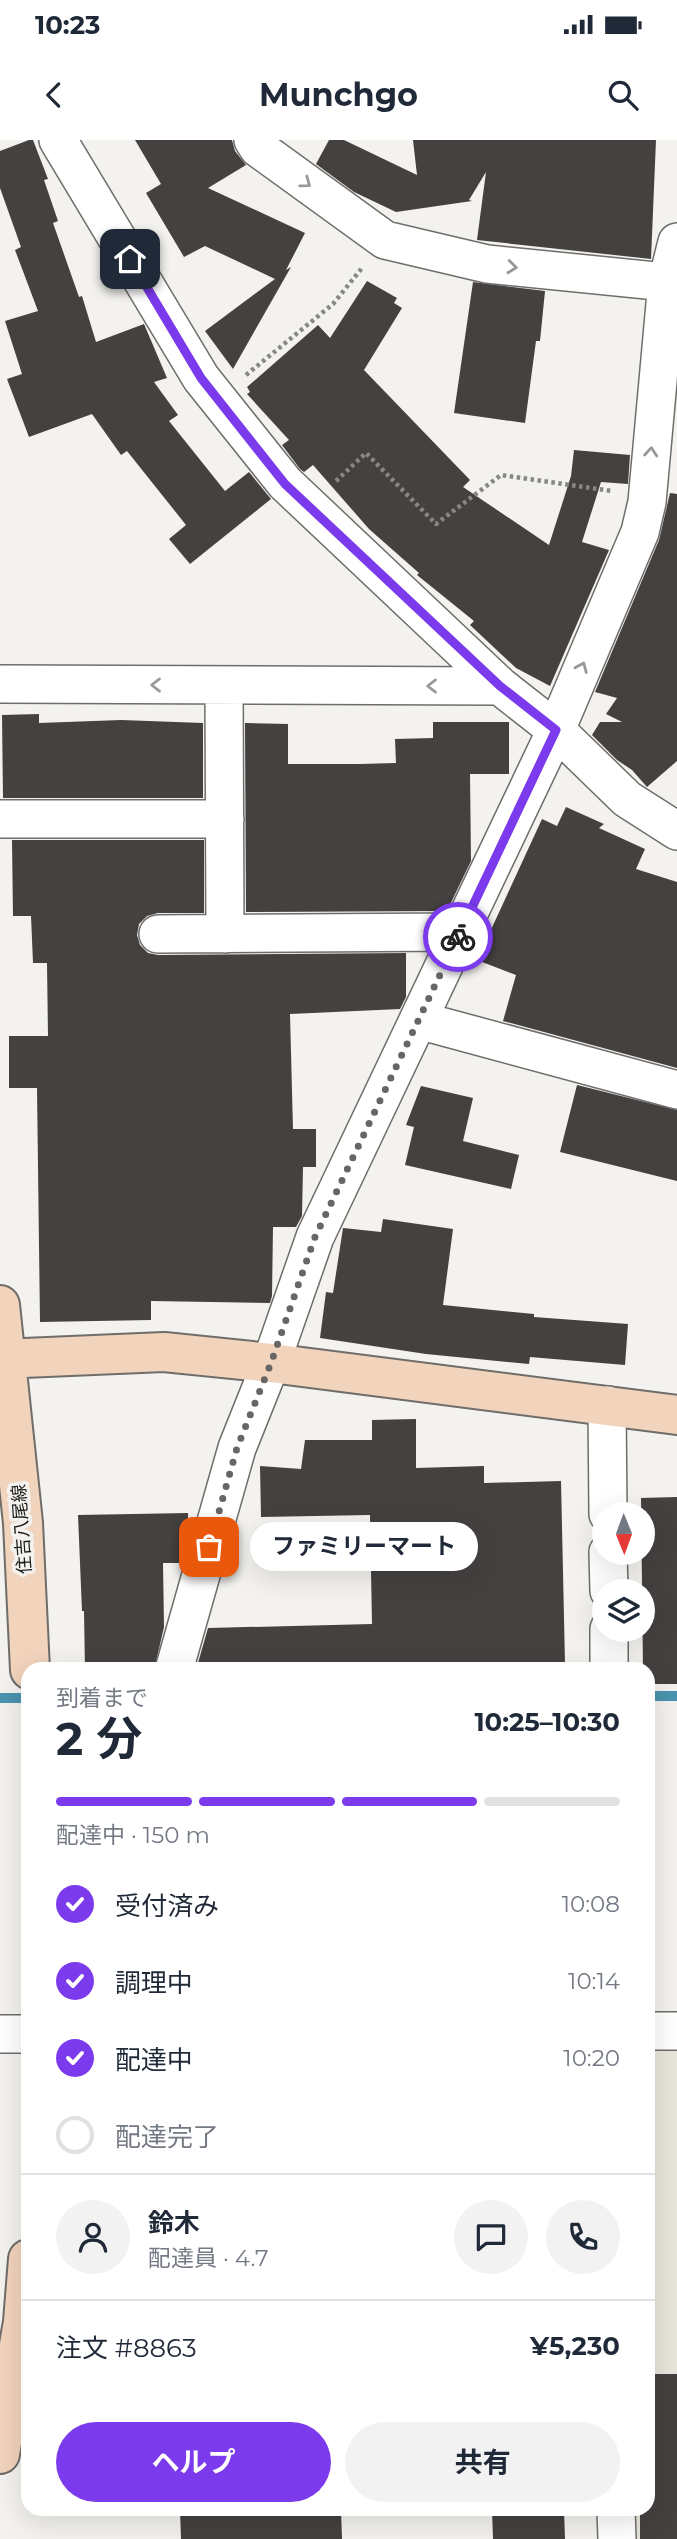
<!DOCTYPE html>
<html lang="ja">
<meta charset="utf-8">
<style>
:root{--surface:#fff;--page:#f2f2f3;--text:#1f2937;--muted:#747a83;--line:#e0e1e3;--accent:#7c3aed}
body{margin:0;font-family:Montserrat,"Noto Sans JP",sans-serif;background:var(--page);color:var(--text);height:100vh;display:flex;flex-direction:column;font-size:26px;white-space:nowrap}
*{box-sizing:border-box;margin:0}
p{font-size:23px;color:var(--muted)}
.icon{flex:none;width:38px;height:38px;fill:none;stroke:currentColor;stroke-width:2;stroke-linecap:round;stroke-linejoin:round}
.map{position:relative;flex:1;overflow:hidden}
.panel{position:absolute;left:21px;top:1522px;width:634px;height:854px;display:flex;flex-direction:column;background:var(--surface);border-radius:21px;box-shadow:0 7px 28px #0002}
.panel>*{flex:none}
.needle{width:46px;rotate:179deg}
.buttons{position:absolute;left:592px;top:1362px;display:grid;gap:14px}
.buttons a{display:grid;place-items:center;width:63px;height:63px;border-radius:50%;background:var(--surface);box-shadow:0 7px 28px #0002;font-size:35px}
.pin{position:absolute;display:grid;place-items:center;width:60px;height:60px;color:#fff;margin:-30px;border-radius:14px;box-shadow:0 4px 10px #0006}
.courier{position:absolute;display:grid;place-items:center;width:70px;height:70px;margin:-35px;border:5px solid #7c3aed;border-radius:50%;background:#fff;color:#222;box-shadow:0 2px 9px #0007}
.bubble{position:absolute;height:49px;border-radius:24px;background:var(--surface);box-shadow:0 7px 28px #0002;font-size:23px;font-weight:700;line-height:49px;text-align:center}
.summary em{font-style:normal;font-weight:700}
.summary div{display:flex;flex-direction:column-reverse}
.summary{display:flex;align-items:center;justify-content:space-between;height:119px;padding:0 35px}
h1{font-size:46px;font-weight:700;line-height:52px}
.bar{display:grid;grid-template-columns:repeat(4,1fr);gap:10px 7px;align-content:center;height:84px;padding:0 35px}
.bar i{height:9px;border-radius:5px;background:var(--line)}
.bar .current{background:var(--accent)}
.bar p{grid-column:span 4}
.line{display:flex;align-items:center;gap:18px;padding:0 35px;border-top:2px solid var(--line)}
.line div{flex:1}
.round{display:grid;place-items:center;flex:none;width:74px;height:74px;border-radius:37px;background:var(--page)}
ol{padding:0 35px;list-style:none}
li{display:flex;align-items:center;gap:21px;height:77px}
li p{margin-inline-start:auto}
li .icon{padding:7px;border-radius:50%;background:var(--accent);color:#fff;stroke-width:4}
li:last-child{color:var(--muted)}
li i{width:38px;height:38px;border:4px solid var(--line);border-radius:50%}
.action{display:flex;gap:14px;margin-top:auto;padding:14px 35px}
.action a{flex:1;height:80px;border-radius:42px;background:var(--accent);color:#fff;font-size:28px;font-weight:700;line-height:80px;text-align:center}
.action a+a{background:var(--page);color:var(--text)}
.status{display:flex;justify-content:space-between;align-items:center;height:49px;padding:0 35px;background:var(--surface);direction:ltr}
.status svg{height:19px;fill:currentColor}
header{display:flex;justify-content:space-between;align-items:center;height:91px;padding:0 35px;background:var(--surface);font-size:32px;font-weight:700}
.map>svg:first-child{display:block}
</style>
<div class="status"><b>10:23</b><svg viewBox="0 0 49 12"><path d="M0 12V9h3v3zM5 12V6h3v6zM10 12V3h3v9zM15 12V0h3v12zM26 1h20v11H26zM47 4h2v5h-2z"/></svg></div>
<header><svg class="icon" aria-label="back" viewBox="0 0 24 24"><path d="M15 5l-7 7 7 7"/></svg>Munchgo<svg class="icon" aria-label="search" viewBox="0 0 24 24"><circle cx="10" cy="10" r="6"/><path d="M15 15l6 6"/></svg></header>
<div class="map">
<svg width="677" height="2399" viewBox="0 0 677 2399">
<rect width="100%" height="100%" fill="#f3f2ee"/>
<path fill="#e8e5da" d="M648 1901H677V2399H621V2370H648Z"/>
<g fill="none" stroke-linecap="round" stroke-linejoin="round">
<path stroke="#4a93af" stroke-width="10" d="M648 1556H677
M0 1558H28"/>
</g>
<path fill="#444140" d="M29 0H33L48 39 44 40 58 81 53 83 79 157 82 156 96 202 144 184 167 238 154 242 178 275 169 281 225 351 249 332 271 359 190 424 169 399 186 385 127 311 121 315 92 274 29 297 7 239 22 234 5 181 38 171 15 110 21 107 0 48V11Z
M135 0H232L235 11 246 25 208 48 305 93 286 130 291 127 233 229 205 191 275 139 205 106 184 117 146 53 161 44Z
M329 0H344L417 35 413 0H656L651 119 477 100 486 32 469 60 472 61 396 72 354 52 316 24Z
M367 141 397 158 394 163 402 168 364 230 470 340 463 347 549 405 571 336 574 310 630 315 628 344 601 342 582 402 609 410 550 546 516 528 470 485 474 481 417 435 419 433 369 389 313 325 304 332 300 329 282 305 289 300 247 254 250 252 247 247 318 185 330 198Z
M473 142 545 151 540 201H536L525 283 454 273Z
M670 353 677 354V621L647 647 632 630 617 620 592 595 600 582H622L606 574 617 558 595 552 659 400Z
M39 574V583L121 580 203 583V658H3L2 575Z
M433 582H509V634H470L471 721 447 771 246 772 245 583 288 584V624H360L396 623 395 599 433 598Z
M566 667 604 684 599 688 645 709 636 729 677 742V928L503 881 516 835 477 820 542 679 557 686Z
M12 700H204V773H158L147 776 139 784 137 795 140 805 148 813 158 815 406 813V857L400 869 290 874 293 989H316V1027H303L302 1076 296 1087H273L272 1156 270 1163 151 1161V1180L40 1182 37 948H9V896H48L47 823H33L31 776H13Z
M577 945 677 970V1041L560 1012Z
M421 946 473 958 463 1001 519 1015 511 1049 405 1025 414 987 406 985Z
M383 1079 453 1089 443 1165 534 1174V1177L628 1184 625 1225 530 1217 529 1224 426 1214 320 1198 326 1152 333 1153 343 1088 381 1092Z
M416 1279V1328L484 1326V1343L561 1341 565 1523 482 1524V1530H196L208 1488 372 1484 370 1375 261 1377 260 1326 301 1329 305 1300H372V1280Z
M677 1357V1544H648V1530H643L641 1358Z
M188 1373V1402L183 1423H163L164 1487 154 1530H85L84 1471H82L78 1375Z
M648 2234H677V2399H640V2370H648Z
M180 2370H341L342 2399H181Z
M492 2370H564L565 2399H493Z"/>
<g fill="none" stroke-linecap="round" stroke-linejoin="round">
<defs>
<path id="street" d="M58 0 201 238 285 343 500 546 556 590 627 659 677 691
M253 0 258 8 385 100 487 124 677 143
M0 544 500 546
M224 545 225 794
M0 679H225
M158 794 460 792
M418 880 677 950
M607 1265 608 1374
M608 1412 609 1451
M609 1489V1530
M174 1530 237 1308 271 1223 315 1097 556 590 640 392 647 362 667 142 677 102
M648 1891H677
M0 1894H28
M616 2370 617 2399"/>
<path id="secondary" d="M0 1165 23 1383 30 1530
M0 1219 164 1212 271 1223 677 1275
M0 2314 23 2182 28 2119"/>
</defs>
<use href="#street" stroke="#6e6d6a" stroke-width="40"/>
<use href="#secondary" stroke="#6e6d6a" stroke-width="42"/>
<path stroke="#888785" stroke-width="4.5" stroke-dasharray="3.5 3.5" stroke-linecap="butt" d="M246 235 333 164 362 128
M336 341 366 313 436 384 501 335 612 351"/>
<use href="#street" stroke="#fff" stroke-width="37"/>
<use href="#secondary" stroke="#f2d3bc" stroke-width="38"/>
</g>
<defs><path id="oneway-chevron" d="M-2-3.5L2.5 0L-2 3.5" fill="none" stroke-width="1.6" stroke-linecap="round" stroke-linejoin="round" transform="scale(1.75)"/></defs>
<g stroke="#989898">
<use href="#oneway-chevron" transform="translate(306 43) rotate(36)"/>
<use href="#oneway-chevron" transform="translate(512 127) rotate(6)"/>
<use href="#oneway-chevron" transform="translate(651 312) rotate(-85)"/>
<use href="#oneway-chevron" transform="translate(582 527) rotate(-67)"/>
<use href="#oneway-chevron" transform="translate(156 545) rotate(-180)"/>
<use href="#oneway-chevron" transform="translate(432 546) rotate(-180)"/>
</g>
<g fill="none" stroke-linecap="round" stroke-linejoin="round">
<path stroke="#676664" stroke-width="7" stroke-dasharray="0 12.6" d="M209 1407 237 1308 271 1223 315 1097 458 797"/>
<path stroke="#7c3aed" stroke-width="9" d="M130 119 201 238 285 344 500 546 556 590 458 797"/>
</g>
<g text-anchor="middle" stroke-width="7" stroke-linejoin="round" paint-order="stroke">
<g font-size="18" fill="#1b1a19" stroke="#f3f2ee">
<text transform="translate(22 1389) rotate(-94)" y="6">住吉八尾線</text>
</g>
</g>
</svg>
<div class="buttons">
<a><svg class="needle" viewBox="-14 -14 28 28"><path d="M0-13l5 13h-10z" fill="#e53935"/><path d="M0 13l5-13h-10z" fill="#747a83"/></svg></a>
<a><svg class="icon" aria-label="layers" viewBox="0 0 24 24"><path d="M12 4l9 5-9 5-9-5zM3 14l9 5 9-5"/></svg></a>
</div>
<div class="pin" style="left:209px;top:1407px;background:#ea580c"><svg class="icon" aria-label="bag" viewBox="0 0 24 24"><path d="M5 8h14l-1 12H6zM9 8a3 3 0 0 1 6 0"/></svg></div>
<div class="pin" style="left:130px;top:119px;background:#1f2937"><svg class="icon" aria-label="home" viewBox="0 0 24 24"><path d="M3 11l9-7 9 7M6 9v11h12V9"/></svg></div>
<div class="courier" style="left:458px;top:797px"><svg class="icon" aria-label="bike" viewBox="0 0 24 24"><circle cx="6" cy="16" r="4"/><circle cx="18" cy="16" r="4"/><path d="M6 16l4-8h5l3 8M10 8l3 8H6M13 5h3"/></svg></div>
<div class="bubble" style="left:250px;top:1382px;width:228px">ファミリーマート</div>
<section class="panel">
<div class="summary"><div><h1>2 分</h1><p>到着まで</p></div><em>10:25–10:30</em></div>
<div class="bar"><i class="current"></i><i class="current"></i><i class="current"></i><i></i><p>配達中 · 150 m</p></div>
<ol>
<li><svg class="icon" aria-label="check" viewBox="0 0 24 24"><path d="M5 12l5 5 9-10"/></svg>受付済み<p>10:08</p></li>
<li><svg class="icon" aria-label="check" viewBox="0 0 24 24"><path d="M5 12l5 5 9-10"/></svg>調理中<p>10:14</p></li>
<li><svg class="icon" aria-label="check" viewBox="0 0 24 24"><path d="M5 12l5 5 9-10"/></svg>配達中<p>10:20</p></li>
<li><i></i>配達完了</li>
</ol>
<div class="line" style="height:126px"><a class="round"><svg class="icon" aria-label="person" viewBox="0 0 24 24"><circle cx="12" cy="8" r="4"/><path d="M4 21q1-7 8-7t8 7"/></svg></a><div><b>鈴木</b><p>配達員 · 4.7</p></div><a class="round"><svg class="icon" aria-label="chat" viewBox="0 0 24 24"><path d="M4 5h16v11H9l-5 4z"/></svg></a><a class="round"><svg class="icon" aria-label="phone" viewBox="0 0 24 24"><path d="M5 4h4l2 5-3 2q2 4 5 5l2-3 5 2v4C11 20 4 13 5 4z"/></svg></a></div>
<div class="line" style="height:91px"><div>注文 #8863</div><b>¥5,230</b></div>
<div class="action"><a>ヘルプ</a><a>共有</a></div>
</section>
</div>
